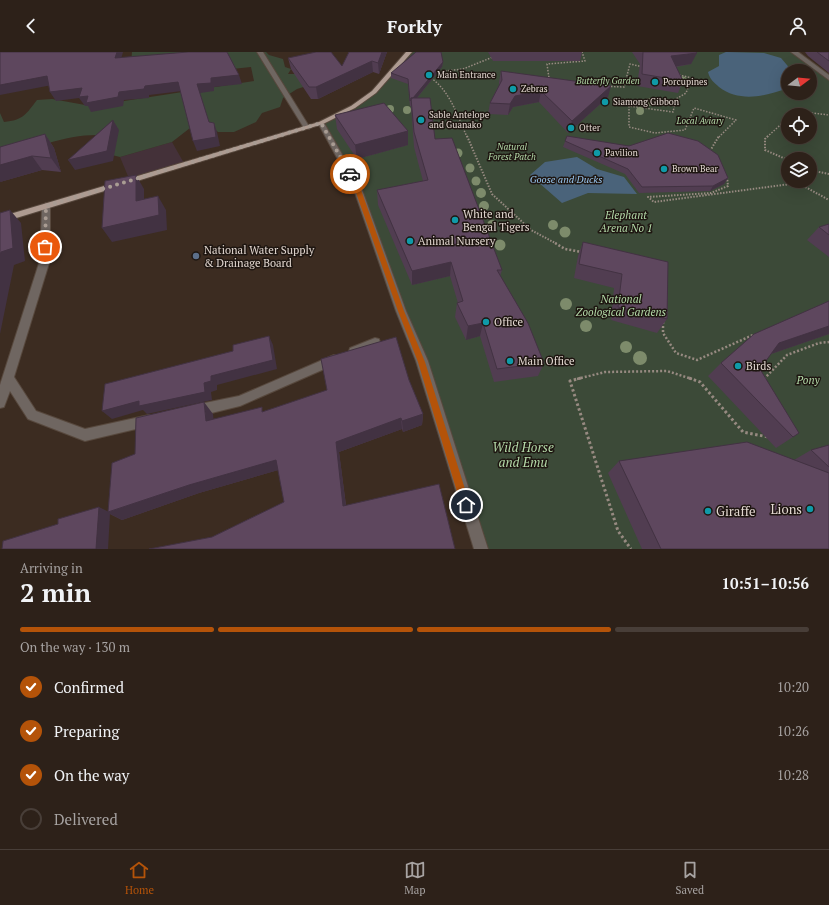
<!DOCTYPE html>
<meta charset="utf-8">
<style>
:root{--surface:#2d2119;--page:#352922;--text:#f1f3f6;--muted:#a7a3a2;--line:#483e38;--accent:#b45309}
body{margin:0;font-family:"PT Serif",serif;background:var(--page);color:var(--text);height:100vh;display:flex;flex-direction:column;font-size:15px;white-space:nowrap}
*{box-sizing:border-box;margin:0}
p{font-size:13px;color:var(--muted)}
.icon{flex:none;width:22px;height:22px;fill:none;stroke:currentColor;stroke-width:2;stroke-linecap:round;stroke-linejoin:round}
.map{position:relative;height:497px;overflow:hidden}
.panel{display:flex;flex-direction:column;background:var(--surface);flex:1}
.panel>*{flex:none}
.needle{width:26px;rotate:74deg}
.fabs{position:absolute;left:781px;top:12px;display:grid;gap:8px}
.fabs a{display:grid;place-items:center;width:36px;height:36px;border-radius:50%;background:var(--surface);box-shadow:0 4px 16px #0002,0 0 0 1px var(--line);font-size:20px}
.pin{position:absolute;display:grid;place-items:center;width:34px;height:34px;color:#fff;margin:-17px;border:2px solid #fff;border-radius:50%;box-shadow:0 1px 4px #0007}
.courier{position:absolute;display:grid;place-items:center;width:40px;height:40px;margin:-20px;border:3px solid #b45309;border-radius:50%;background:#fff;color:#222;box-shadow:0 1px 5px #0007}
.headline em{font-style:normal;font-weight:700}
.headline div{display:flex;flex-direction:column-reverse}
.headline{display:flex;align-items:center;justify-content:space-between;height:68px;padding:0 20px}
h1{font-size:26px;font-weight:700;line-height:30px}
.bar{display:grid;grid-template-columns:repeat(4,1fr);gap:6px 4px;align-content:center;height:48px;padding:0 20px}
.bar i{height:5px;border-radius:3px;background:var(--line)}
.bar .current{background:var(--accent)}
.bar p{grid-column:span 4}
ol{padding:0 20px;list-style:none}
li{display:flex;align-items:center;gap:12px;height:44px}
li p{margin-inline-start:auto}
li .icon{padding:4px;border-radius:50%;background:var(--accent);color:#fff;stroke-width:4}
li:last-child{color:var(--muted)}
li i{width:22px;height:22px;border:2px solid var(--line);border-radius:50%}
header{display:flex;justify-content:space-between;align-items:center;height:52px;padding:0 20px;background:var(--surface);font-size:18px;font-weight:700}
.tabs{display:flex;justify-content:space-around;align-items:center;height:56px;border-top:1px solid var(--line);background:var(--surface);font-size:11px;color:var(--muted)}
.tabs a{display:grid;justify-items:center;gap:2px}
.tabs .current{color:var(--accent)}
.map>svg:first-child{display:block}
</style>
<header><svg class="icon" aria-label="back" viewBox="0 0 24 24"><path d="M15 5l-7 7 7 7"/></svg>Forkly<svg class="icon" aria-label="person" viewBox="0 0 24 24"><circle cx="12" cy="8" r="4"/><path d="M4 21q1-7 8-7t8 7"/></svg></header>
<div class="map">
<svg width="829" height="497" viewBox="0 0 829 497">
<rect width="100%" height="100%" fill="#3c2c21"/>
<path fill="#443139" d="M172 90 185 113 130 129 120 105Z"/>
<path fill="#3c4a38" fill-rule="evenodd" d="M132 0H266L269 3 283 7 285 15 291 17 288 22H304L319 30 297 37 283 46 280 55 262 61 256 70 234 80H218L207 71 190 76 172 90 120 105 104 101 97 83C64 83 31 97 0 107V61L4 70C24 68 26 62 37 48L52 47 85 53 111 51 254 29 251 15 232 17 131 12Z
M409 0H794L829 26V497H481L357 135 321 71 353 55 374 40ZM788 19H810V41H788ZM788 63H810V85H788ZM788 107H810V129H788Z"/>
<path fill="#4a637a" d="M726 0 764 1 781 6 792 19H788V36C766 44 740 51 719 35 714 30 710 28 708 20L719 14V3Z
M577 105 597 117 624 125 637 142 588 141 562 151 530 123 545 110Z"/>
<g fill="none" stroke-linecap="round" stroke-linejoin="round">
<defs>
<path id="minor" d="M257 0H263L310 76 309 77 304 76Z
M791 0H798L829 23V28Z
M319 70 324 71 361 135 406 259 428 309 488 497H474L416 309 396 259 353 135 318 71Z
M46 151 50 154V208L14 325 36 359 85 377 149 363 153 365 155 369 153 373 85 389 28 367 10 339 4 355 0 356V333L40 208 42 154Z
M375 286 379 287 380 290 379 293 354 304 350 302 349 299 350 296Z
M334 303 338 305 340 308 338 311 240 354 195 365 191 363 189 359 191 355 195 353 239 344Z"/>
<path id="major" d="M406 0H412L376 41 355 56 323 72 0 171V165L319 70 351 54 372 39Z"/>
</defs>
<use href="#minor" stroke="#57483d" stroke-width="2"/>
<use href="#major" stroke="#57483d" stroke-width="2"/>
<path stroke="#978a81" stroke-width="1.5" stroke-dasharray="1.5 1.5" stroke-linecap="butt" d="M436 20 463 17 493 5
M679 23 692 26 686 41 676 47 673 60 629 54V75L655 81 685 78 694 56 736 68 719 85
M431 26C450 39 458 65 467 85
M547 27 549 26 547 12 585 9 582 0
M599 34 624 35 630 12 643 15
M791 63 804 60 829 63
M767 85 788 66"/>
<path stroke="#978a81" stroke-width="2" stroke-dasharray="1.5 1.5" stroke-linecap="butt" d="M467 84 492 142 531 178 557 192
M768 84 765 87V98L788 108
M710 99 719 84
M810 118 829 122
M727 125 728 134 711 141 648 145 654 150 798 131 829 148"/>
<path stroke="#978a81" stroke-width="2.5" stroke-dasharray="2 2" stroke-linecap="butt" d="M555 191 565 197 582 200
M663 270V281L676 301 697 308 753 283
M577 327 605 320 667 319 692 327
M764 327 787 303 819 291 829 290"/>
<path stroke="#978a81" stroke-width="3" stroke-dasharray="2.5 2.5" stroke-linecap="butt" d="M581 326 570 329 618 479 631 497
M689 326 700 330 743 380 768 385"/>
<use href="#minor" fill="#6f6661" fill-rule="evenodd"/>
<use href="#major" fill="#ae9b91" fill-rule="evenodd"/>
</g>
<g fill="#7d8b6b">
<circle cx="683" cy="28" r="3.5"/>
<circle cx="650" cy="50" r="4"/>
<circle cx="390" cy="57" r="4"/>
<circle cx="407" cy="58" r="4"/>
<circle cx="640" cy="59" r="4"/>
<circle cx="458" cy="101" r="4.5"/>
<circle cx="470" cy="116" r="4.5"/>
<circle cx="476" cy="129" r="4.5"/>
<circle cx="481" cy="141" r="5"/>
<circle cx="484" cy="154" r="5"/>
<circle cx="492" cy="173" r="5"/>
<circle cx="553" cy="173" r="5"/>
<circle cx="565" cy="180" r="5.5"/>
<circle cx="500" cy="193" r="5.5"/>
<circle cx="566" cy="252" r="6"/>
<circle cx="586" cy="274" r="6"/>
<circle cx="626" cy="295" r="6"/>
<circle cx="640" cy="306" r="7"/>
</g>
<path fill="#513d51" d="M349 0H387L379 22 373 20 318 47H311L291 17 288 6 342 14Z
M488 0H582L580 9H493Z
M632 0H696L691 12 676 15 683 29 678 41 637 34 640 12Z
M805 0H829V21L808 4Z
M443 10 442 15 417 46 435 87 502 218 500 224 544 311 538 324 494 330 480 284 466 288 455 265 457 251H458L450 224 412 233 378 153 377 138 423 129 414 95 411 54H410L408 32 391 26V21Z
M501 19 608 45 568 81 539 50 513 55 508 63 488 62 490 51 499 33V30Z
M335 63 408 93 357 107 337 77Z
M45 82 54 96 61 120 42 118 0 130Z
M567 84 728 126 724 132 710 139 639 141 625 122 563 95Z
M829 172V205L807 188 819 175Z
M583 190 668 210 667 267 657 281 611 268 614 236 574 226 578 204Z
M829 249V282L771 302 760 317 793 385 776 396 708 324 721 311Z
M409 328 423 362 422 373 403 380 402 377 339 400 346 453 212 485 284 450 278 418 199 441 122 468 110 462 108 459 135 402 213 362V367L264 359Z
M829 393V497H642L608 421 619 409 794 408 811 398Z"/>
<path fill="#423242" d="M117 0H123L119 15 115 6Z
M382 0H387L379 22 378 11Z
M697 1 691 12 666 16 671 4Z
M372 9 373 20 318 47 316 35Z
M443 10 442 15 411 53V48Z
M239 23 242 32 214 35V39L200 41 212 79 197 32 211 26Z
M47 24 52 33 0 43V33Z
M178 30 182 39 149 43V46L124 48 123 54 91 60 88 54H85L79 46 56 49 50 40 82 36 119 40 145 34Z
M611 34 608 45 568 81 572 69Z
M541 39 539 50 513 55 508 63 510 52 515 44Z
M113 68 119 78 113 109 75 118 68 108Z
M214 71 217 80 220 94 197 99 193 89Z
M408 79V93L357 107 355 93Z
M45 82 54 96 61 120 51 106Z
M32 104 42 118 0 130V113Z
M136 123 144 137V163L136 149Z
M728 126 724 132 710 139 713 134Z
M158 144 166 158 167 178 112 190 102 176Z
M10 158 21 171 25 209 14 213 0 282V204Z
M451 210 450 224 412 233V219Z
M483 271 480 284 466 288 468 274Z
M829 274V282L765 304 779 291Z
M269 284 273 293 277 317 217 333V338L211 340 212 348 147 362 143 358 112 367 102 359 204 331 211 324Z
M204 350 213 362 215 380 206 369Z
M423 362 422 373 403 380 402 369Z
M401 366 402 377 339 400 347 462 343 454 336 390Z
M276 408 282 417 199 441 122 468 110 462 108 497H96L99 455 109 460 189 433Z"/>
<path fill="#5e475e" stroke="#423242" d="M0 0H117L115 6 188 0H227L239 23 211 26V31L197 32 209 70 214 71 216 85 193 89 178 30 145 34 144 37 119 40 118 45 86 51 88 44 79 45 82 36 50 40 47 24 0 33Z
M316 0H331L342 14 349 0H382L378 11 372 9 316 35H309L288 6Z
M416 0H441L443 10 413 46H411V48L410 49 408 27 391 21Z
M643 0H696L697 1 671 4 683 29 642 22Z
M817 0H829V9Z
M501 19 611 34 572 69 541 39 515 44 510 52 490 51 502 28Z
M411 46H430L435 87 452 86 502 218H497L528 271 544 311 497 317 483 271 468 274 457 251 463 249 451 210 412 219 377 138 428 128 414 80Z
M384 51 408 79 355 93 335 63Z
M113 68 107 99 68 108Z
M668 81 698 89 718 103 728 126 713 134 642 135 628 117 565 89 567 84 629 94Z
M45 82 51 106 32 104 0 113V95Z
M136 123V149L158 144 159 163 102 176 105 129Z
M10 158 13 196 1 200 0 204V161Z
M829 172V183L819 175Z
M583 190 668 210 667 267 618 255 622 222 579 212Z
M829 249V274L779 291 760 317 799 381 793 385 721 311 754 282Z
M269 284 273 308 211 324V329L204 331 205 340 139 354V349L102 359 105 332 233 299V293Z
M396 285 409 328 423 362 402 369 401 366 336 390 343 454 439 432 455 497H149L212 485 284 450 276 408 189 433 108 460 112 411 135 402 136 366 204 350 206 369 262 355V360L327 338 321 307Z
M747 390 829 421V497H661L619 409Z
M829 393V415L811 398Z
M99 455 96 497H2L3 489 58 472V467Z"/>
<path fill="#b45309" d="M350 120 360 135 404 259 425 310 470 453 466 457 461 453 418 310 398 259 354 135 347 122Z"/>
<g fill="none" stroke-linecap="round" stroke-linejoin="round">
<path stroke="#a99c93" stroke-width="4" stroke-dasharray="0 7.2" d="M45 195 46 154 321 71 350 122"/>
</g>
<g fill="#0f9aa8" stroke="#1e1611" stroke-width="1.5">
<circle cx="429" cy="23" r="4"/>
<circle cx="655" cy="30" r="4"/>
<circle cx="513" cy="37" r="4"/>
<circle cx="605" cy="50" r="4"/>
<circle cx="421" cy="68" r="4"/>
<circle cx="571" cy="76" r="4"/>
<circle cx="597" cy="101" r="4"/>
<circle cx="664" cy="117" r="4"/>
<circle cx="455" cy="168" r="4"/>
<circle cx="410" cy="189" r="4"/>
<circle cx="486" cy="270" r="4"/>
<circle cx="510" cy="309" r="4"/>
<circle cx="738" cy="314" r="4"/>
<circle cx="810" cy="457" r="4"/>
<circle cx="708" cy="459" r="4"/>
</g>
<circle fill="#5c6f8a" stroke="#1e1611" stroke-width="1.5" cx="196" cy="204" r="4"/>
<g text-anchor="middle" stroke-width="3" stroke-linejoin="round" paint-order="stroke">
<g font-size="9" fill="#e3d8d1" stroke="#1e1611" text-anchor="start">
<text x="437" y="26">Main Entrance</text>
<text x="663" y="33">Porcupines</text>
<text x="521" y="40">Zebras</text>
<text x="613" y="53">Siamong Gibbon</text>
<text x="429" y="66">Sable Antelope<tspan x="429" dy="10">and Guanako</tspan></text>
<text x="579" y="79">Otter</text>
<text x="605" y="104">Pavilion</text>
<text x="672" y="120">Brown Bear</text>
</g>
<g font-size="9" font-style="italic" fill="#b3d9a8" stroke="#1e1611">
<text x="608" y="32">Butterfly Garden</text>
<text x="700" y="72">Local Aviary</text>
<text x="512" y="98">Natural<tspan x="512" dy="10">Forest Patch</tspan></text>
</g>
<g font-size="10" font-style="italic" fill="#9ac8f2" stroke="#1e1611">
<text x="566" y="131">Goose and Ducks</text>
</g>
<g font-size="11" fill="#e3d8d1" stroke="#1e1611" text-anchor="start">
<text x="463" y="166">White and<tspan x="463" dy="13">Bengal Tigers</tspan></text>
<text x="418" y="193">Animal Nursery</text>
<text x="204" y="202">National Water Supply<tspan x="204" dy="13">&amp; Drainage Board</tspan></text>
<text x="494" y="274">Office</text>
<text x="518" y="313">Main Office</text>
<text x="746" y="318">Birds</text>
</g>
<g font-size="11" font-style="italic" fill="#b3d9a8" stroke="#1e1611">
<text x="626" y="167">Elephant<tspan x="626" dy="13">Arena No 1</tspan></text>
<text x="621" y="251">National<tspan x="621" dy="13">Zoological Gardens</tspan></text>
<text x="808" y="332">Pony</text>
</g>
<g font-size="13" font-style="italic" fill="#b3d9a8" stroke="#1e1611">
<text x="523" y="400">Wild Horse<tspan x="523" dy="15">and Emu</tspan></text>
</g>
<g font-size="13" fill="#e3d8d1" stroke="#1e1611" text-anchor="end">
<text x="802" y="462">Lions</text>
<text x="716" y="464" text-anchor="start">Giraffe</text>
</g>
</g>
</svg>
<div class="fabs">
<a><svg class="needle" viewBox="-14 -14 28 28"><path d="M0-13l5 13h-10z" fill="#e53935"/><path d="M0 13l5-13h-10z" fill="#a7a3a2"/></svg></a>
<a><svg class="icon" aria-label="locate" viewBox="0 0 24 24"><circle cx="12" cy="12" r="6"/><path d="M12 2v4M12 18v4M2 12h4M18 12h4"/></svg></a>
<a><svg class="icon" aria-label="layers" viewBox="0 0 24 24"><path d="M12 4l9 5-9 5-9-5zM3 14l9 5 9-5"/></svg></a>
</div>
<div class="pin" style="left:45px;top:195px;background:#ea580c"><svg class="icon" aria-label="bag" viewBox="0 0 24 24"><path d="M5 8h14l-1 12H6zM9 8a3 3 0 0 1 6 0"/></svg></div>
<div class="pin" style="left:466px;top:453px;background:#1f2937"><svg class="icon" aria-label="home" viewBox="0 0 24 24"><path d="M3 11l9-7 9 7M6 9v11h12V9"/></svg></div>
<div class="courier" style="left:350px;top:122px"><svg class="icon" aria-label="car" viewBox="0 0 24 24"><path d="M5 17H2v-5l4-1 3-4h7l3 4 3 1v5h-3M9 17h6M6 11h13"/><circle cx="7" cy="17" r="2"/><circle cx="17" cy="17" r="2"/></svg></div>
</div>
<section class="panel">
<div class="headline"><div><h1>2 min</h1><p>Arriving in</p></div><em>10:51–10:56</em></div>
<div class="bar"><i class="current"></i><i class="current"></i><i class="current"></i><i></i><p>On the way · 130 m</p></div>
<ol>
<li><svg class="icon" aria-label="check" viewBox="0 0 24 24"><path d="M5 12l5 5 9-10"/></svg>Confirmed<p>10:20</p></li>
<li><svg class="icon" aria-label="check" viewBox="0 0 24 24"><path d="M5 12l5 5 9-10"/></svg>Preparing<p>10:26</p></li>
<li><svg class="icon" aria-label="check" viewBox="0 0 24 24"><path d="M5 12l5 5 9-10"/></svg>On the way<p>10:28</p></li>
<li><i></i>Delivered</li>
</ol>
</section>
<nav class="tabs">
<a class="current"><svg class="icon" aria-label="home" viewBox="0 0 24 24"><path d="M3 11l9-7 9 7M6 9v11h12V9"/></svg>Home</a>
<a><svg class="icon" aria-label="map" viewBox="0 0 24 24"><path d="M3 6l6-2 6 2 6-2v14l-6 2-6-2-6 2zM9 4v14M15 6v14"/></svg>Map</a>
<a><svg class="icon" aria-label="saved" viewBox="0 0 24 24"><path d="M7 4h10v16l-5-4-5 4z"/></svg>Saved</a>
</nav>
